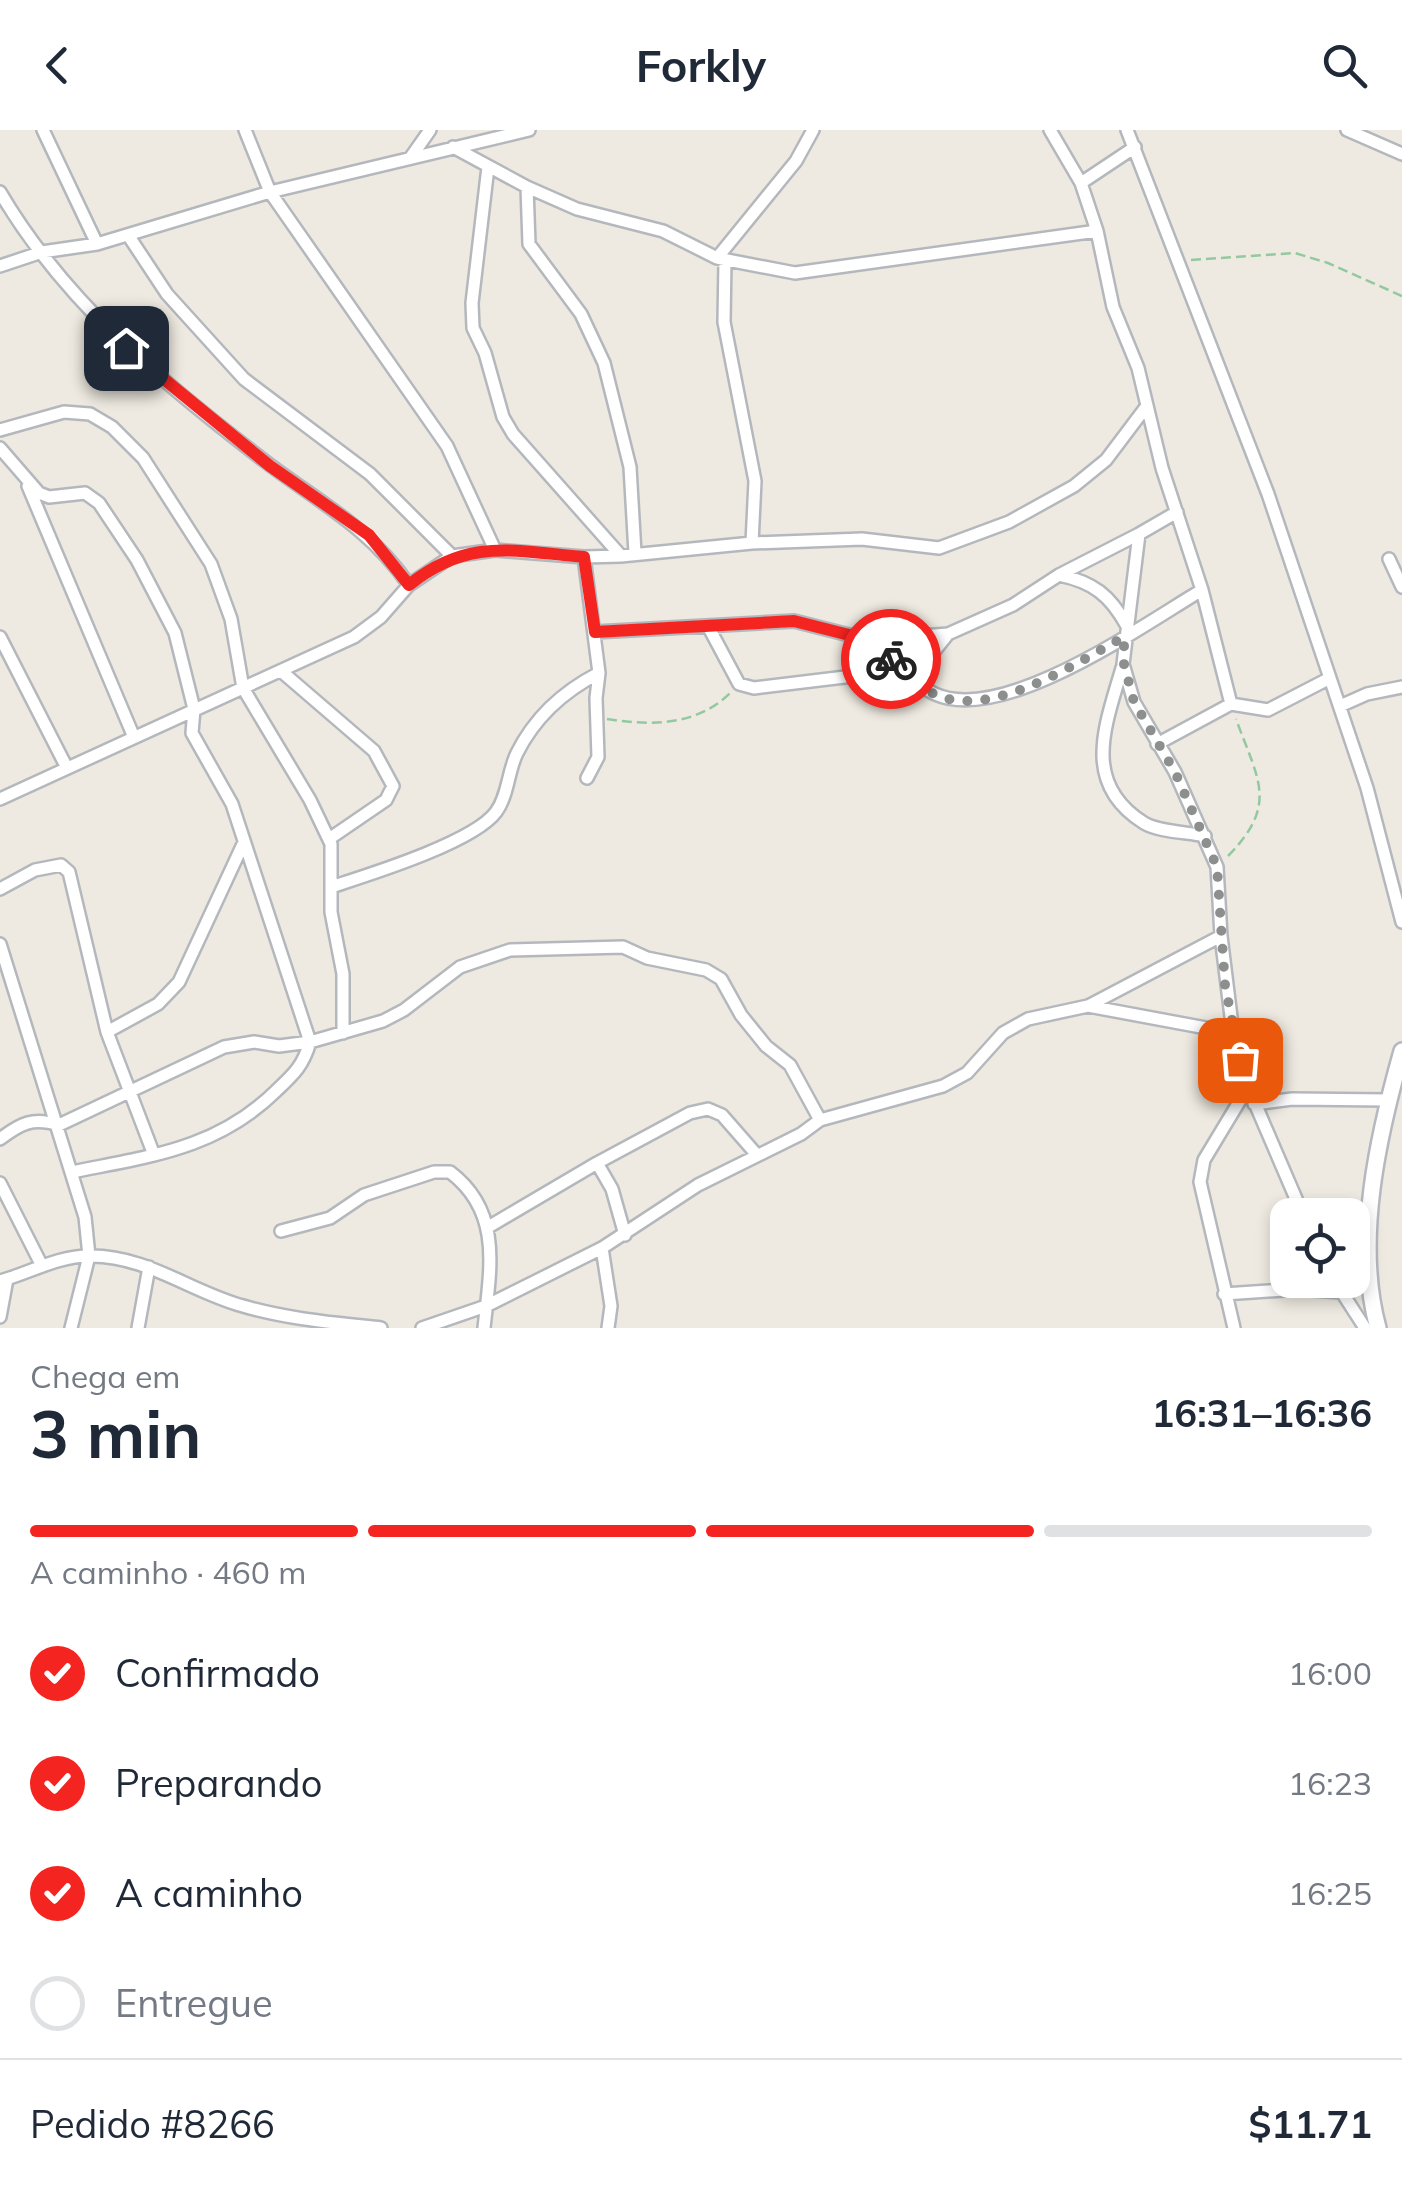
<!DOCTYPE html>
<html lang="pt">
<meta charset="utf-8">
<style>
:root{--surface:#fff;--page:#f2f2f3;--text:#1f2937;--muted:#747a83;--line:#e0e1e3;--accent:#f42420}
body{margin:0;font-family:Mulish,sans-serif;background:var(--page);color:var(--text);height:100vh;display:flex;flex-direction:column;font-size:38px;white-space:nowrap}
*{box-sizing:border-box;margin:0}
p{font-size:32px;color:var(--muted)}
.icon{flex:none;width:55px;height:55px;fill:none;stroke:currentColor;stroke-width:2;stroke-linecap:round;stroke-linejoin:round}
.map{position:relative;height:1198px;overflow:hidden}
.drawer{display:flex;flex-direction:column;background:var(--surface);flex:1}
.drawer>*{flex:none}
.tools{position:absolute;left:1270px;top:1068px;display:grid;gap:20px}
.tools a{display:grid;place-items:center;width:100px;height:100px;border-radius:20px;background:var(--surface);box-shadow:0 5px 15px #0003;font-size:50px}
.pin{position:absolute;display:grid;place-items:center;width:85px;height:85px;color:#fff;margin:-42px;border-radius:20px;box-shadow:0 5px 15px #0006}
.courier{position:absolute;display:grid;place-items:center;width:100px;height:100px;margin:-50px;border:8px solid #f42420;border-radius:50%;background:#fff;color:#222;box-shadow:0 2px 12px #0007}
.head em{font-style:normal;font-weight:700}
.head div{display:flex;flex-direction:column-reverse}
.head{display:flex;align-items:center;justify-content:space-between;height:170px;padding:0 30px}
h1{font-size:65px;font-weight:700;line-height:75px}
.bar{display:grid;grid-template-columns:repeat(4,1fr);gap:15px 10px;align-content:center;height:120px;padding:0 30px}
.bar i{height:12px;border-radius:8px;background:var(--line)}
.bar .active{background:var(--accent)}
.bar p{grid-column:span 4}
.line{display:flex;align-items:center;gap:25px;padding:0 30px;border-top:2px solid var(--line)}
.line div{flex:1}
ol{padding:0 30px;list-style:none}
li{display:flex;align-items:center;gap:30px;height:110px}
li p{margin-inline-start:auto}
li .icon{padding:10px;border-radius:50%;background:var(--accent);color:#fff;stroke-width:4}
li:last-child{color:var(--muted)}
li i{width:55px;height:55px;border:5px solid var(--line);border-radius:50%}
header{display:flex;justify-content:space-between;align-items:center;height:130px;padding:0 30px;background:var(--surface);font-size:45px;font-weight:700}
.map>svg:first-child{display:block}
</style>
<header><svg class="icon" aria-label="back" viewBox="0 0 24 24"><path d="M15 5l-7 7 7 7"/></svg>Forkly<svg class="icon" aria-label="search" viewBox="0 0 24 24"><circle cx="10" cy="10" r="6"/><path d="M15 15l6 6"/></svg></header>
<div class="map">
<svg width="1402" height="1198" viewBox="0 0 1402 1198">
<rect width="100%" height="100%" fill="#eeeae1"/>
<g fill="none" stroke-linecap="round" stroke-linejoin="round">
<defs>
<path id="street" d="M43 0 97 114
M245 0 270 62 447 316 495 420
M1050 0 1081 53 1097 101 1113 177 1138 238 1162 338 1202 460 1231 574
M1127 0 1268 364 1367 658 1402 792
M1347 0 1402 24
M453 17 527 57 577 79 663 101 717 128 795 143 1097 101
M411 27 430 0
M488 37 472 173 473 198 485 223 503 287 513 304 621 426
M1081 53 1135 17
M527 57 529 114 581 184 604 233 630 337 635 423
M0 62C65 173 165 255 266 332 320 373 369 397 409 455
M128 105 167 164 244 249 370 344 452 426
M717 128 796 31 813 0
M725 130 724 192 755 351 752 413
M0 136 42 122 97 114 270 62 529 0
M0 300 64 282 90 284 112 297 143 328 211 434 231 489 243 558 310 670 331 714V782L343 844V903
M0 318 39 363 49 367 85 363 99 373 137 430 175 503 194 579 192 603 232 674 310 912C303 936 294 944 276 961 217 1019 150 1026 72 1042
M28 356 133 605
M1177 382 1139 404 1123 534 1134 572 1175 642 1217 737 1221 806 1233 903 1248 957 1303 1085
M584 427 599 543 596 568 598 627 587 648
M1389 429 1402 457
M1059 445C1093 452 1110 465 1127 496
M708 496 739 554 754 558 903 540 932 524 948 504
M595 502 794 491 869 510 948 504 1013 475 1059 445 1139 404
M0 507 67 638
M869 510C889 528 911 553 935 564 1003 595 1143 495 1202 460
M1122 538C1106 594 1080 653 1144 693 1159 702 1187 702 1205 706
M281 541 374 621 393 656 386 670 329 709
M1340 576 1367 564 1402 557
M1157 614 1231 574 1268 580 1330 548
M0 669 354 507 381 487 409 455 452 426 495 420 584 427 621 426 752 413 862 409 939 418 1009 392 1074 356 1106 330 1146 277
M334 756C371 744 474 712 496 682 508 666 508 641 517 623 535 587 564 561 599 543
M0 759 35 740 61 735 69 742 107 902 154 1025
M0 814 85 1087 89 1126 71 1198
M1088 876 1233 903
M107 902 158 874 179 852 244 712
M1254 974 1292 969 1388 970
M0 1009C21 993 33 987 59 995L224 917 254 912 279 916 310 912 383 891 404 880 460 837 510 820 623 817 647 828 706 840 721 849 741 885 766 916 790 935 820 990
M597 1033 690 983 708 979 722 985 757 1025
M0 1053 42 1136
M490 1096 597 1033 612 1059 625 1105
M281 1101 330 1088 364 1065 434 1042H450C503 1082 490 1140 484 1198
M602 1118 611 1176 608 1198
M1334 1150 1365 1198
M0 1151C29 1143 58 1126 89 1126 146 1125 191 1162 243 1176 287 1189 335 1193 381 1198
M1224 1164 1298 1159 1341 1162
M0 1187 7 1149
M138 1198 149 1137
M422 1198 486 1176 602 1118 698 1055 801 1004 820 990 943 956 967 943 1003 903 1028 889 1088 876 1221 806
M1234 1198 1200 1052 1204 1030 1248 957"/>
<path id="secondary" d="M1378 1198C1354 1111 1378 1006 1402 921"/>
</defs>
<use href="#street" stroke="#b4b8bd" stroke-width="16"/>
<use href="#secondary" stroke="#b5b9bf" stroke-width="20"/>
<path stroke="#93c9a0" stroke-width="2.5" stroke-dasharray="10 5" stroke-linecap="butt" d="M1191 130 1295 123 1328 133 1402 166
M607 589C651 596 698 596 731 562
M1228 726C1279 674 1258 650 1236 589"/>
<use href="#street" stroke="#fff" stroke-width="11"/>
<use href="#secondary" stroke="#fff" stroke-width="15"/>
</g>
<g fill="none" stroke-linecap="round" stroke-linejoin="round">
<path stroke="#8d8f8f" stroke-width="10" stroke-dasharray="0 18" d="M891 529C904 541 918 556 934 564 989 591 1076 533 1124 507V534L1134 572 1175 642 1217 737 1225 855 1240 930"/>
<path stroke="#f42420" stroke-width="12" d="M126 218 270 336 369 405 409 455C468 407 514 421 584 427L595 502 794 491 869 510 891 529"/>
</g>
</svg>
<div class="tools">
<a><svg class="icon" aria-label="locate" viewBox="0 0 24 24"><circle cx="12" cy="12" r="6"/><path d="M12 2v4M12 18v4M2 12h4M18 12h4"/></svg></a>
</div>
<div class="pin" style="left:1240px;top:930px;background:#ea580c"><svg class="icon" aria-label="bag" viewBox="0 0 24 24"><path d="M5 8h14l-1 12H6zM9 8a3 3 0 0 1 6 0"/></svg></div>
<div class="pin" style="left:126px;top:218px;background:#1f2937"><svg class="icon" aria-label="home" viewBox="0 0 24 24"><path d="M3 11l9-7 9 7M6 9v11h12V9"/></svg></div>
<div class="courier" style="left:891px;top:529px"><svg class="icon" aria-label="bike" viewBox="0 0 24 24"><circle cx="6" cy="16" r="4"/><circle cx="18" cy="16" r="4"/><path d="M6 16l4-8h5l3 8M10 8l3 8H6M13 5h3"/></svg></div>
</div>
<section class="drawer">
<div class="head"><div><h1>3 min</h1><p>Chega em</p></div><em>16:31–16:36</em></div>
<div class="bar"><i class="active"></i><i class="active"></i><i class="active"></i><i></i><p>A caminho · 460 m</p></div>
<ol>
<li><svg class="icon" aria-label="check" viewBox="0 0 24 24"><path d="M5 12l5 5 9-10"/></svg>Confirmado<p>16:00</p></li>
<li><svg class="icon" aria-label="check" viewBox="0 0 24 24"><path d="M5 12l5 5 9-10"/></svg>Preparando<p>16:23</p></li>
<li><svg class="icon" aria-label="check" viewBox="0 0 24 24"><path d="M5 12l5 5 9-10"/></svg>A caminho<p>16:25</p></li>
<li><i></i>Entregue</li>
</ol>
<div class="line" style="height:130px"><div>Pedido #8266</div><b>$11.71</b></div>
</section>
